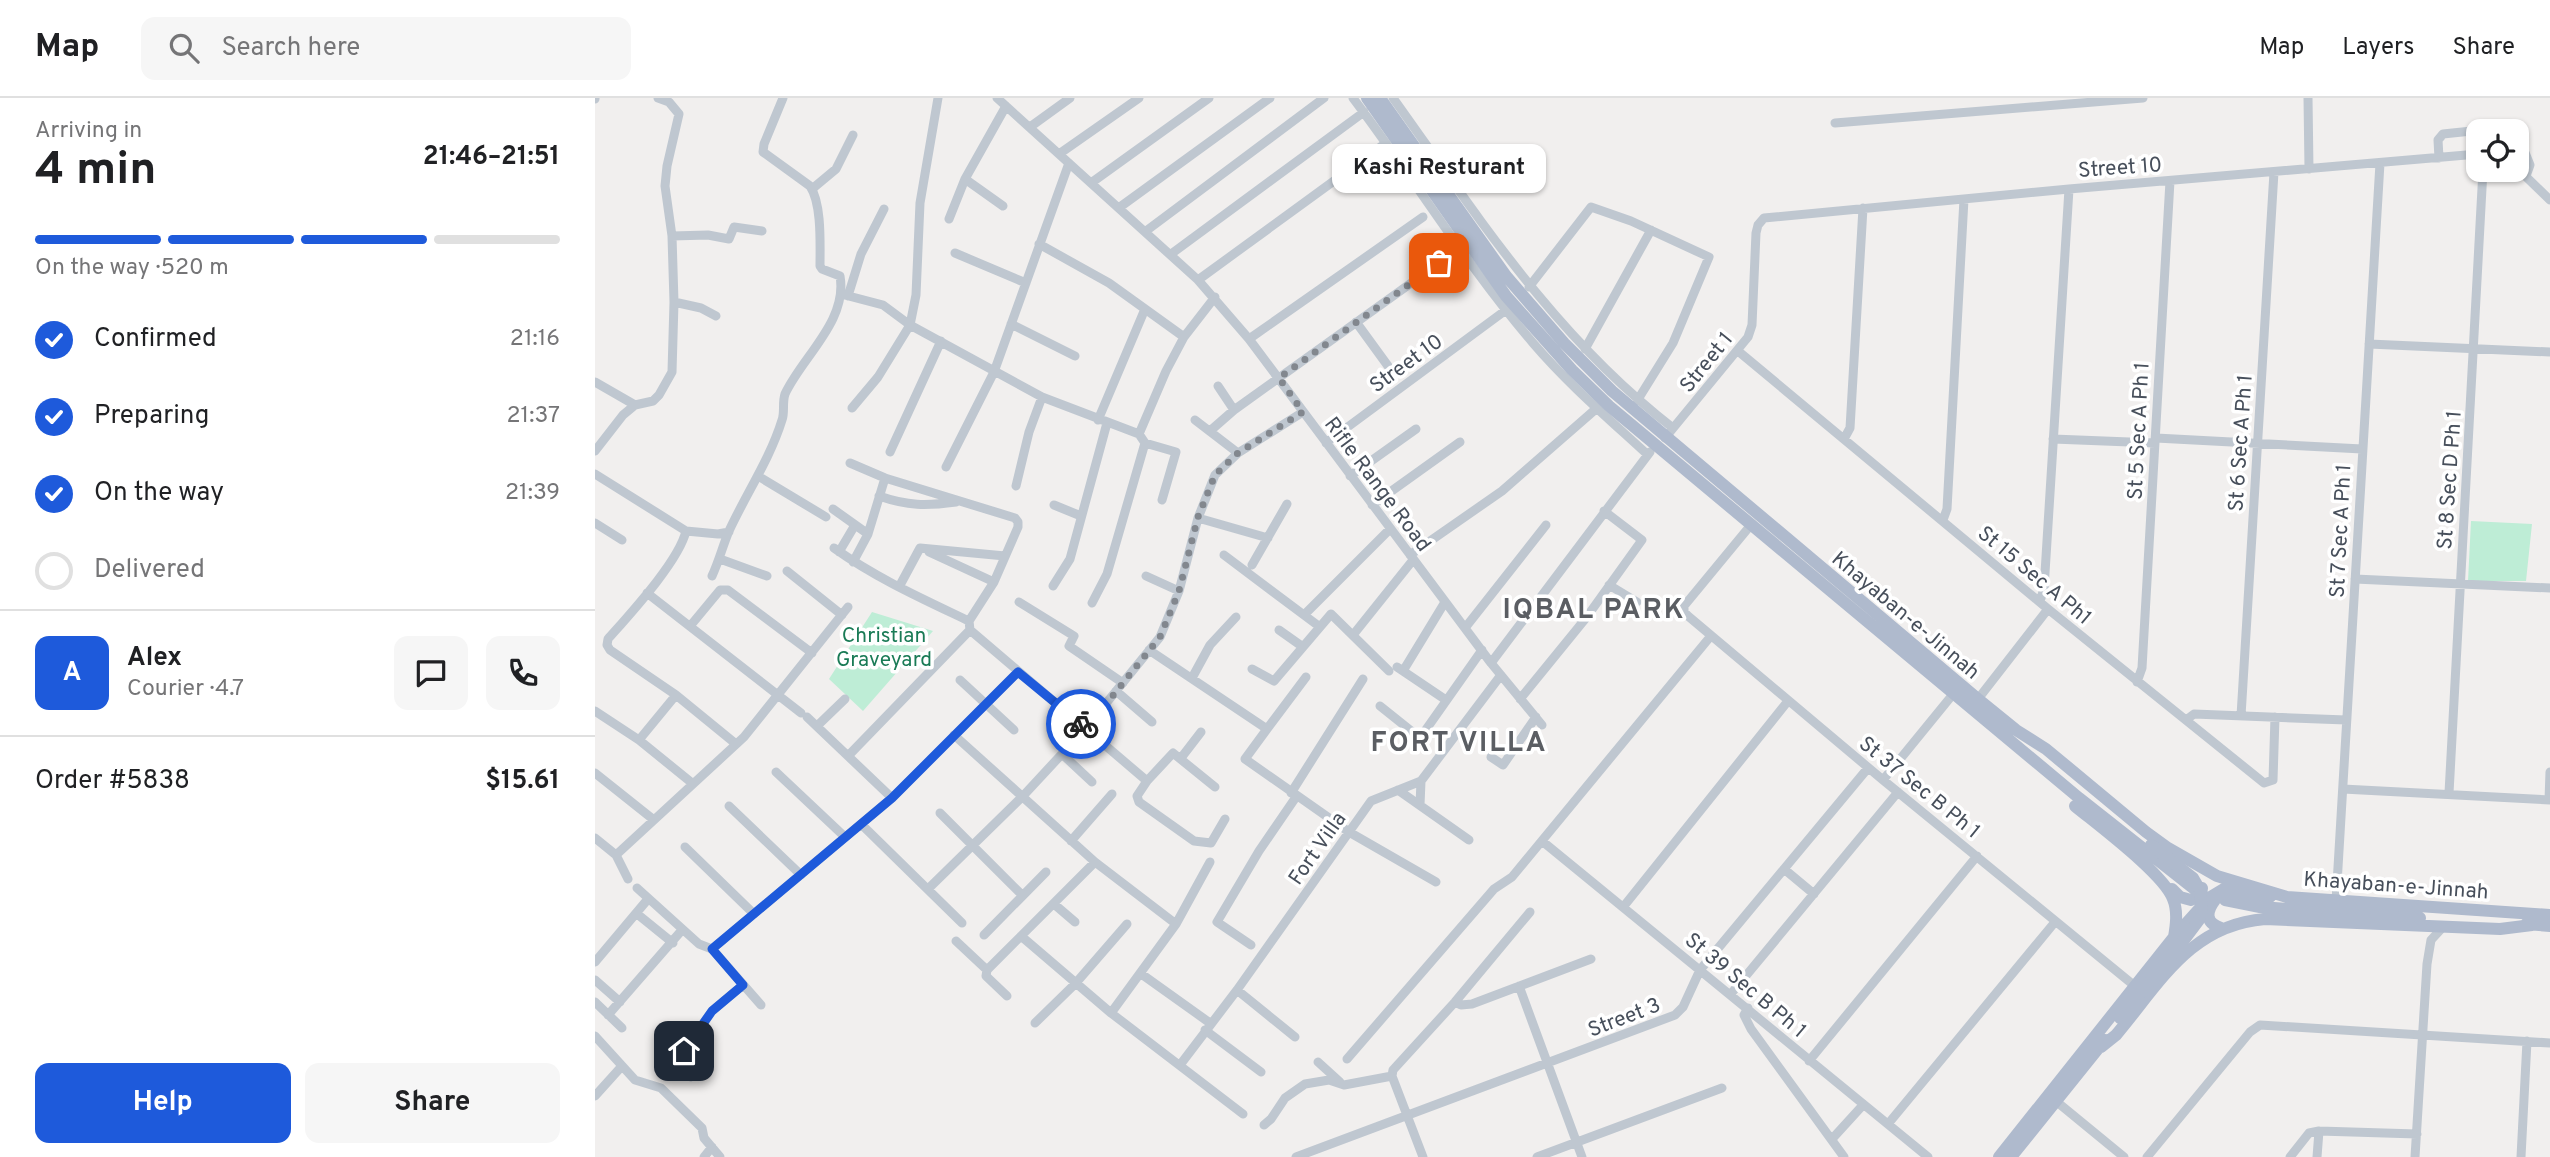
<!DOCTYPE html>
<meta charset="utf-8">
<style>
:root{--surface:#fff;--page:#f6f6f6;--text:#202124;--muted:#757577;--line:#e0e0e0;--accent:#1e5adb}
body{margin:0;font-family:Overpass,sans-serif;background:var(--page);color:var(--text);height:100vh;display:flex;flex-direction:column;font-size:26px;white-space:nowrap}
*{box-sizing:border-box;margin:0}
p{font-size:23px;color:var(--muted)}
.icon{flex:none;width:38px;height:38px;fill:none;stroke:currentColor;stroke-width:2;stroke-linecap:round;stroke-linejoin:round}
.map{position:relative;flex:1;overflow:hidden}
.sheet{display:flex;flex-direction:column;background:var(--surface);width:595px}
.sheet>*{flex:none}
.fabs{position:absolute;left:1871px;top:21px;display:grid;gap:14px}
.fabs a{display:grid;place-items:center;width:63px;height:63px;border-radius:14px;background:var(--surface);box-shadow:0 2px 5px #0004;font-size:35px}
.pin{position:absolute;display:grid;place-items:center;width:60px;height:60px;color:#fff;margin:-30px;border-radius:14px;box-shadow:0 4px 10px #0006}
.courier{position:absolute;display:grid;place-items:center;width:70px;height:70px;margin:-35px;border:5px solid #1e5adb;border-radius:50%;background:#fff;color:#222;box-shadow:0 2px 9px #0007}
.bubble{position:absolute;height:49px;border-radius:14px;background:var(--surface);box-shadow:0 2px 5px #0004;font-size:23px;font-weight:700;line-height:49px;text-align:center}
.head em{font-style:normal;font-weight:700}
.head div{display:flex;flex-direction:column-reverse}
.head{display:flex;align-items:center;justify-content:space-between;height:119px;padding:0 35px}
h1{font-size:46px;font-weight:700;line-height:52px}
.bar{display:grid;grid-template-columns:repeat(4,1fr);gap:10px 7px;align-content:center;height:84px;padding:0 35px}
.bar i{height:9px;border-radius:5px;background:var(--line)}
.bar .active{background:var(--accent)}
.bar p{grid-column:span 4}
.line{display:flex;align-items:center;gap:18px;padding:0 35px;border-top:2px solid var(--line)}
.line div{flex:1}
.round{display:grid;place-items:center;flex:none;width:74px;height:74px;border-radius:14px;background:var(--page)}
ol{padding:0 35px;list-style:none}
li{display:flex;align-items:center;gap:21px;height:77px}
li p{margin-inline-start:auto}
li .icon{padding:7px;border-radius:50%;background:var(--accent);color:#fff;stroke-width:4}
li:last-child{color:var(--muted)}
li i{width:38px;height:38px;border:4px solid var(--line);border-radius:50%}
.action{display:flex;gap:14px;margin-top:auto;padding:14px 35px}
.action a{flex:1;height:80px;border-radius:14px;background:var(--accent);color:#fff;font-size:28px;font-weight:700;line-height:80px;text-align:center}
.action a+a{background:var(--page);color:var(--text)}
header{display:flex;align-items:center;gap:42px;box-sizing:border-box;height:98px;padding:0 35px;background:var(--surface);border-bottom:2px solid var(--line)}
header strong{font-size:33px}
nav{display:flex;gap:38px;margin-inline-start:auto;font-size:24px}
.search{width:490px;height:63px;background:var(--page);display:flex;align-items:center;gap:18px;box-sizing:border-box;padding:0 24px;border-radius:14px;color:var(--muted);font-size:26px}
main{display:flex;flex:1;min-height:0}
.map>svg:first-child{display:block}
</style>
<header>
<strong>Map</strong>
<div class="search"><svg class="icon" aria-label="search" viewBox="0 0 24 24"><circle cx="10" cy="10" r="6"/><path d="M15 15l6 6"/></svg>Search here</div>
<nav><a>Map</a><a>Layers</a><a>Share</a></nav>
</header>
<main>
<section class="sheet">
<div class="head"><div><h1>4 min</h1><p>Arriving in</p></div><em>21:46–21:51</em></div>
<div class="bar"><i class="active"></i><i class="active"></i><i class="active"></i><i></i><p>On the way · 520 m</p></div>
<ol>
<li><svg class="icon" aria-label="check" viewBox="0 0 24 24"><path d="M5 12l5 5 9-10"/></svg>Confirmed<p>21:16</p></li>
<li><svg class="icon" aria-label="check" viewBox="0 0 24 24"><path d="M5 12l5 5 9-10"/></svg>Preparing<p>21:37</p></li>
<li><svg class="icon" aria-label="check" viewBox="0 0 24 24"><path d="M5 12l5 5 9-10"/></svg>On the way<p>21:39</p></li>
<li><i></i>Delivered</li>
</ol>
<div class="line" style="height:126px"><b class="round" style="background:var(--accent);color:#fff">A</b><div><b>Alex</b><p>Courier · 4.7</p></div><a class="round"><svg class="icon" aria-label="chat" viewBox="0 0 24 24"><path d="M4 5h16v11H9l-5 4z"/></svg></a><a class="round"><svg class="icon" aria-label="phone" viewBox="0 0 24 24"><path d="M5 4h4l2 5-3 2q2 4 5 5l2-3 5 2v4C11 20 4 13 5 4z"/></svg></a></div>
<div class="line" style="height:91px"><div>Order #5838</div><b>$15.61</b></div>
<div class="action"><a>Help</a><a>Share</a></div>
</section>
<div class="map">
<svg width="1955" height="1059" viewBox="0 0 1955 1059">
<rect width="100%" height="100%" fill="#f1efee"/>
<path fill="#beedd6" d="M1876 423 1937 426 1931 483H1873Z
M277 514 338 533 268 613 234 581Z"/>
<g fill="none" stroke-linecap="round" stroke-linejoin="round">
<path stroke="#bfc7d0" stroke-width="9" d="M402 0 603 182 654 241 896 565 947 627
M758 0C819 81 872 168 938 245 973 286 1014 321 1053 357
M798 0C884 120 960 239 1078 330
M1713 0 1714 71
M0 1V0
M1240 25 1548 0
M435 29 475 0
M1922 35 1935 67 1931 78
M464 56 544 0
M1844 60 1843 42 1848 36 1915 29 1921 33
M1922 70 1955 102
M370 81 408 108
M496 85 614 0
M217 91 241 71 258 37
M525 109 675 0
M354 121 370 81 411 8
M551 133 729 0
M77 138 113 137 134 141 139 129 167 133
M444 146 514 185 589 239
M360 155 431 185
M576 156 769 14
M603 182 791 45
M934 189 996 109 1036 123 1114 159 1078 245 1042 303
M246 196 288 207 315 227 447 299 544 336 550 345 512 476 497 505
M253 198 266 156 289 111
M79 204 106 210 121 218
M761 224 793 268
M416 226 480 258
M654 241 828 119
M1774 246 1955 254
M990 251 1056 132
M1143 253 1453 511 1669 685 1678 682 1680 619
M0 284 40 307
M623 288 639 312
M257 310 283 279 315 227 321 197 325 105 343 0
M503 322 550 211
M600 322 643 355
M615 333 639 312 865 150
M544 336 571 273 589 239 620 199
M1070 340 1153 239 1157 227 1161 135 1163 127 1169 120 1474 91 1883 56
M1561 340 1767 351
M1249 341 1255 330 1268 110
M1458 341 1560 345
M550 345 581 354 567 402
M731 345 911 212
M0 353 28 317 40 307 58 303 64 297 77 274 79 204 77 138 70 88 72 68 84 16 74 4 63 0
M295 354 346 243
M255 365 290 380 420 420 423 424V429L399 484 374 523 375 532 552 683 542 698 544 704 599 743 616 745 630 721
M351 369 399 274 474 65
M0 376 91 433 123 436 134 434
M163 378 231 419
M755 378 821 331
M421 388 434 334 447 299
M284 398C313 408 331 408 361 404
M459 407 486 418
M777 407 865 344
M238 411 273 436
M603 420 673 440
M1348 422 1352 411 1369 101
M0 425 27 442
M1155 428 1089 508V514L1093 518 1288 682 1541 889
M91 433C84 463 35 516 13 541L12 547 15 552 81 597 141 646
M239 450C281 480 328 501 374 523
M244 454 260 427
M334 454 399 484
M629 457 725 529
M815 457 907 393 1002 310
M125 461 172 478
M258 464 273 436 290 380
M657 467 692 406
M192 473 247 517
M117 478C124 463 128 447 134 433 151 396 175 361 187 322 190 314 187 305 190 296 207 259 253 223 245 178L227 171 225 168C225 146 227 106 215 88L168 54 169 46 188 0
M551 478 584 493
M1760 481 1955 490
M1014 487 1042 504
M458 488 475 461 512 325
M304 489 325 450 410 458
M52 495 206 615
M1445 503 1449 491 1474 91
M424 504 479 538 474 548 528 585
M710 516 795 431
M96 527 125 492H133L217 555
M870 530 951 427
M684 532 708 549
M758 537 818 462
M554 552 672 631 650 661 754 734 841 784
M896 565 1055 354
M802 569 851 602
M657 571 679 583 736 516 794 573
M808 573 850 504
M597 580 615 547 641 519
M365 582 419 632
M1542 584 1547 570 1575 83
M521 593 557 624
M925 601 991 520 1047 442 1009 413
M1383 601 1453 511
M785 608 825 640 887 552
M0 613 44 642 97 685
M1646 618 1679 74
M212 619 297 700
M1591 622 1599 616 1751 622
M222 628 250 601
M672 631 711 579
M359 637 500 764 581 826
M44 642 81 597
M467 656 497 684
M253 658 375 532
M896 659 908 667 941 619
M586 660 606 634
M181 674 250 739
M0 675 59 722
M1288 682 1359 595
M552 683 578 655 620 689
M1748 691 1955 702
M803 692 874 742
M696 695 768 581
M1854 695 1888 72
M1954 702 1955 674
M825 707 826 683
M134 708 206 777
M345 715 427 797
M266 726 367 825
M0 740 21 757 33 781
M476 743 517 696
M947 743 1333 1059
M90 749 159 816
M21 757 149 639 253 509
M1189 771 1219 796
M42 790 104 846 117 851 166 907
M333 791 428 698 491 630 565 539 584 493 603 420 620 377 643 355 708 314
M1741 803 1785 65
M459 806 480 824
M1029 808 1193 603
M41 815 78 845
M389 837 451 774
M426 838 516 915 648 1016
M361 843 392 872 500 764
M656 847 622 824 664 753 701 699
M117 851 297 700 423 574
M0 864 53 801
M392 872 391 878 412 898
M545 875 615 925
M0 882 25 904
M924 888 987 1059
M642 892 700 939
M1135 897 1303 694
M0 904 27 930
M860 904 866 907 877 906 996 861
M1153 910 1149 917 1156 931 1249 1059
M516 915 581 826 615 764
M13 917 87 832
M440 925 480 886 532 826
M610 932 666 974
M0 938 40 982 66 990 107 1030 109 1040 125 1059
M68 956 96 979
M752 961 899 791 917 779 1115 539
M1214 963 1382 758
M723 964 745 984
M80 966 117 913 148 887
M585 967 642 892 776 703 826 683 906 577
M797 978 798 972 860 904 935 814
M797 978 828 1059
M0 998 27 968
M1462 1004 1529 1059
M1293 1026 1460 824
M669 1027 676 1021 690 1000 710 986 734 982 749 987 797 978
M1237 1041 1268 1007
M109 1059 117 1049
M701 1059 1080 917 1088 909 1105 872 1273 670
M942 1059 1127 990
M1552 1059 1655 934 1665 927 1955 945
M1695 1059 1714 1035 1724 1033 1822 1036
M1722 1059 1724 1033
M1820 1059 1832 866 1836 842 1848 829
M1926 1059 1932 943"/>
<path stroke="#afbacd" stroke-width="12" d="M772 0 911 198 977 272 1014 308 1484 700 1602 793
M785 0 911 178 969 245 1017 293 1383 601 1421 632 1451 651 1551 734 1573 750 1622 778 1692 799 1955 817
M1480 708C1503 727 1569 776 1578 801 1583 813 1581 827 1579 839
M1577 791 1585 799 1596 802 1606 797 1607 790
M1620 802C1611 814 1610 825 1626 830
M1630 802 1665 809 1825 820
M1931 826 1955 828
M1506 949 1521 937C1565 885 1595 827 1670 821L1905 831 1937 827
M1404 1059 1579 839 1614 800 1629 791 1648 797 1675 799
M1416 1059 1510 942"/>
<path stroke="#afbacd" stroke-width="12" d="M1525 920 1589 842 1604 822 1607 812 1605 792 1598 780 1556 747"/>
</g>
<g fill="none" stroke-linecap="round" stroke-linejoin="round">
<path stroke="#82878e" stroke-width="7" stroke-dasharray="0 12.6" d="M486 626 491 631 565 539 584 493 603 419 620 377 643 355 708 314 684 280 844 165"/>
<path stroke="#1e5adb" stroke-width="9" d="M89 953 117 913 148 887 117 851 297 700 423 574 486 626"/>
</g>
<g text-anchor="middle" stroke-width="7" stroke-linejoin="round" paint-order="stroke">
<g font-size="21" fill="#474f5b" stroke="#fff">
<text transform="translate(1525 69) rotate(-4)" y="7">Street 10</text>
<text transform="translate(1111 264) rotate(-51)" y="7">Street 1</text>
<text transform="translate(811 265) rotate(-36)" y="7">Street 10</text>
<text transform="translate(1543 333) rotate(-87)" y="7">St 5 Sec A Ph 1</text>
<text transform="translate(1645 345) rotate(-86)" y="7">St 6 Sec A Ph 1</text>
<text transform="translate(1854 382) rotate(-86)" y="7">St 8 Sec D Ph 1</text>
<text transform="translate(783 386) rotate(53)" y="7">Rifle Range Road</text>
<text transform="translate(1745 433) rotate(-87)" y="7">St 7 Sec A Ph 1</text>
<text transform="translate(1440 477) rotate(40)" y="7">St 15 Sec A Ph1</text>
<text transform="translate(1311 517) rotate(40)" y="7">Khayaban-e-Jinnah</text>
<text transform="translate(1325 689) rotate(39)" y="7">St 37 Sec B Ph 1</text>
<text transform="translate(722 750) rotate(-55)" y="7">Fort Villa</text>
<text transform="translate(1801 787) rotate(4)" y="7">Khayaban-e-Jinnah</text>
<text transform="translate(1151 887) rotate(40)" y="7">St 39 Sec B Ph 1</text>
<text transform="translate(1029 919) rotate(-21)" y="7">Street 3</text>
</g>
<g font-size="21" fill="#1a7b56" stroke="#fff">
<text x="289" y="544">Christian<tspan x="289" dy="24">Graveyard</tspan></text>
</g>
<g font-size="28" font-weight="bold" letter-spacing="2" fill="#5b5e63" stroke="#fff">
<text x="999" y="520">IQBAL PARK</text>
<text x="864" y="653">FORT VILLA</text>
</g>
</g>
</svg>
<div class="fabs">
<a><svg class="icon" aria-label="locate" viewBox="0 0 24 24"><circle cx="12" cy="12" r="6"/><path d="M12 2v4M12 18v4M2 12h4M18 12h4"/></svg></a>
</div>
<div class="pin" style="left:844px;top:165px;background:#ea580c"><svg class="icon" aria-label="bag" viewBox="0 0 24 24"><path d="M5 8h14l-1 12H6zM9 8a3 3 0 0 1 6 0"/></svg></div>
<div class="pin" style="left:89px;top:953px;background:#1f2937"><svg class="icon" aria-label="home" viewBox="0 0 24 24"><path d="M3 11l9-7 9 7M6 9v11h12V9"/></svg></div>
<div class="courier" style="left:486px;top:626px"><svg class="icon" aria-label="bike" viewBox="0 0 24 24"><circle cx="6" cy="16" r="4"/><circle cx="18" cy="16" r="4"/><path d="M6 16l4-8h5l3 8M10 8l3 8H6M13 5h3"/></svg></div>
<div class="bubble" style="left:737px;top:46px;width:214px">Kashi Resturant</div>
</div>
</main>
